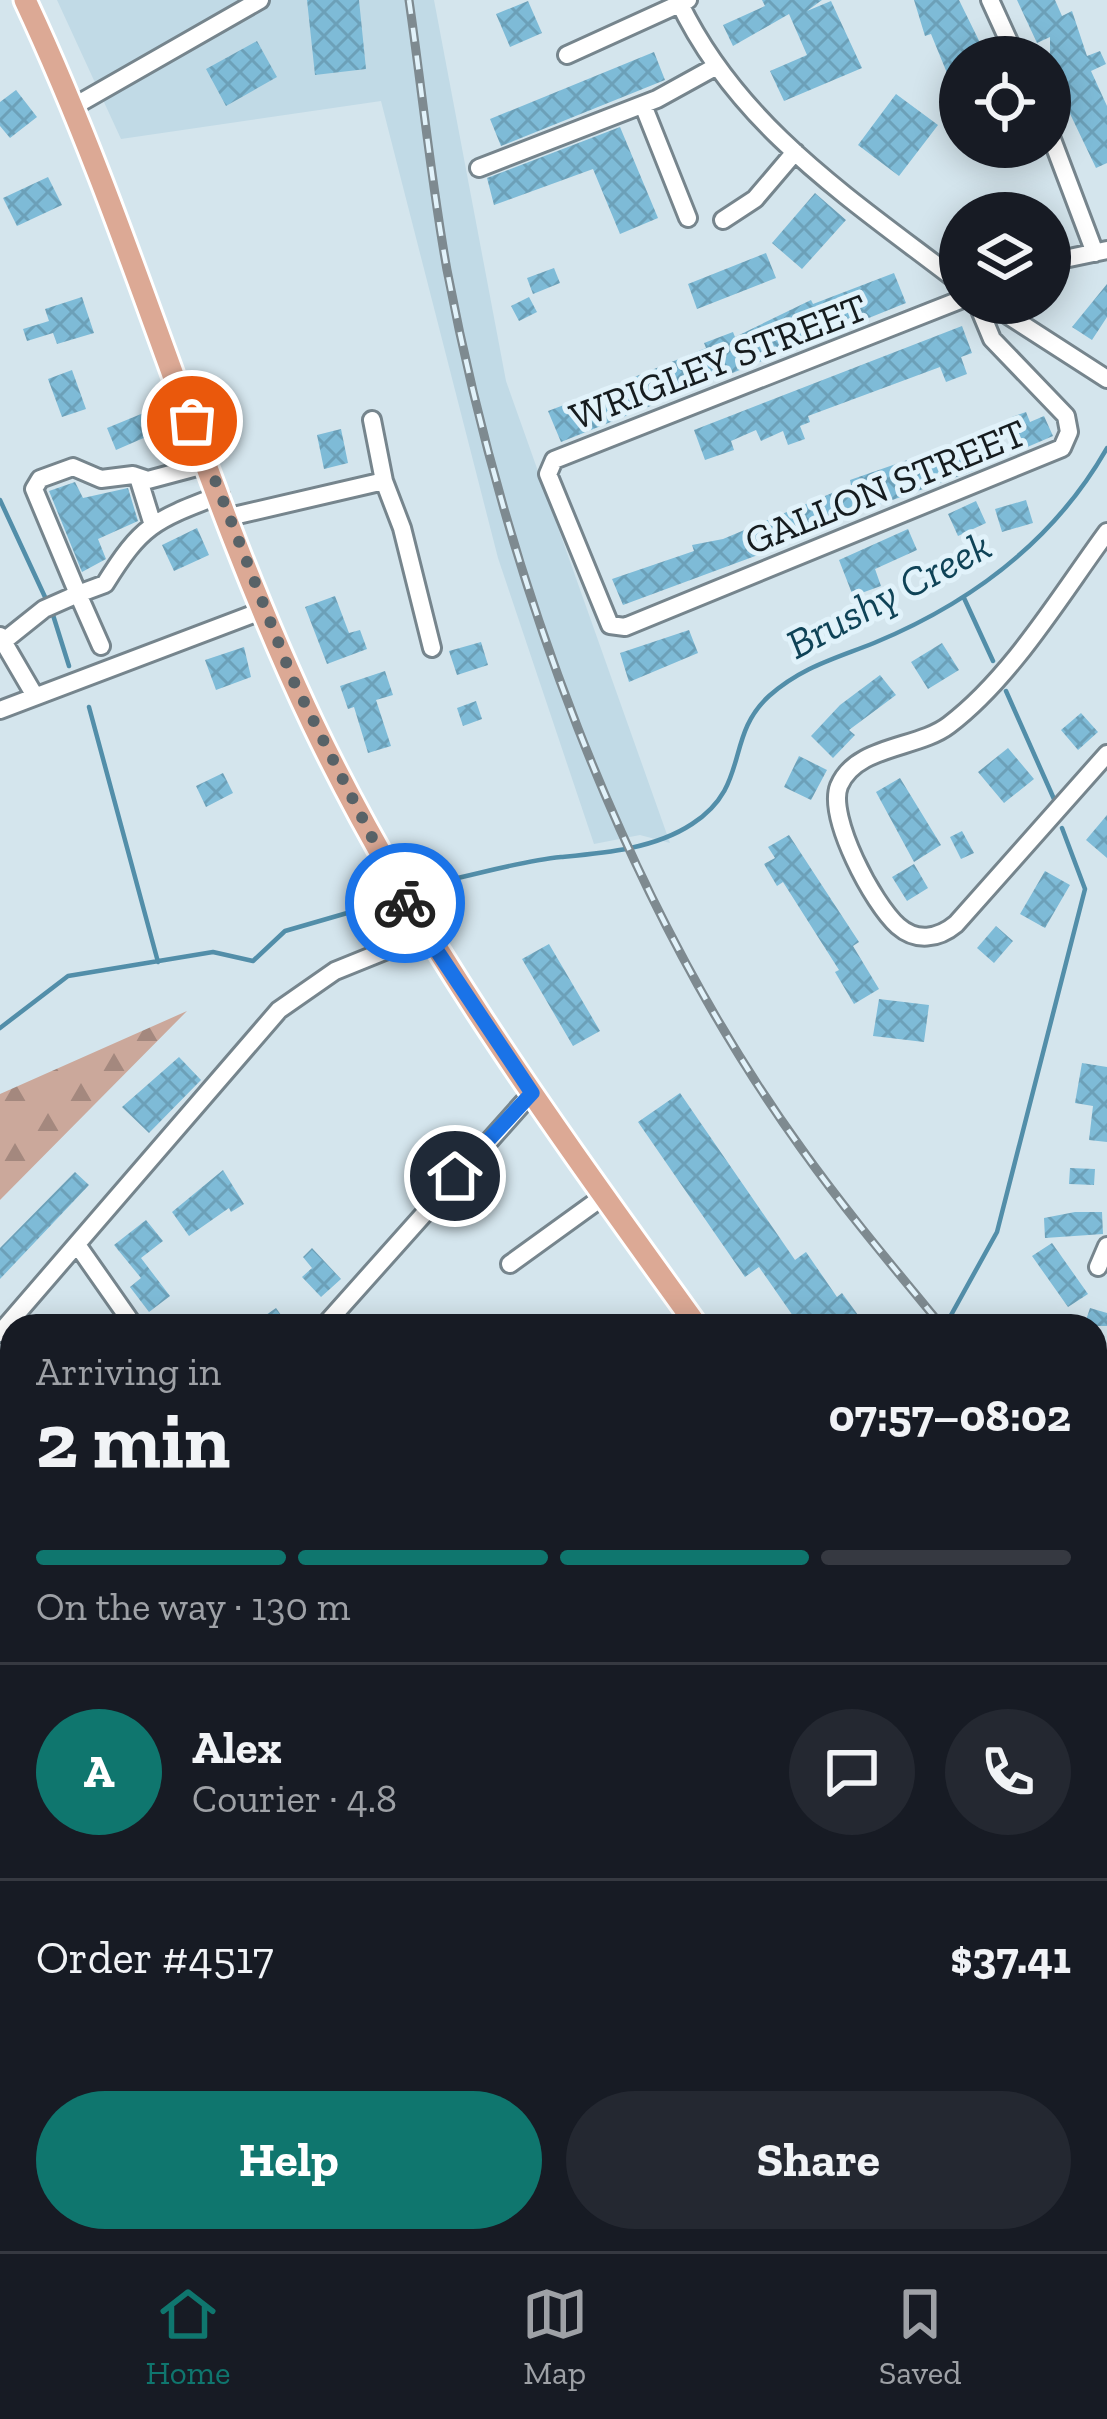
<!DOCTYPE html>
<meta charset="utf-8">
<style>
:root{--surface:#171b24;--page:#242831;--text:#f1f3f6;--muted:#9ea1a6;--line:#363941;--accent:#0f766e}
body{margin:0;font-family:"Zilla Slab",serif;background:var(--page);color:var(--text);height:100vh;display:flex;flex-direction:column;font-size:45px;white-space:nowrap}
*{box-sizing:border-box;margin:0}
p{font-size:39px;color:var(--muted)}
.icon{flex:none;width:66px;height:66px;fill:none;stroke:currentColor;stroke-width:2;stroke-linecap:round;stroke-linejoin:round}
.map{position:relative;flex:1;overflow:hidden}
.details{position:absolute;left:0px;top:1314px;width:1107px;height:939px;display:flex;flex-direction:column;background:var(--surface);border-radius:36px 36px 0 0;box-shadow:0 6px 30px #0003}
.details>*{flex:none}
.buttons{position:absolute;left:939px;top:36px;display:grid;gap:24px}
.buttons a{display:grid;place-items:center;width:132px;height:132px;border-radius:50%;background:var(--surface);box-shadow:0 6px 30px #0003;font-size:60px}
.pin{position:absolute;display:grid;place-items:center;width:102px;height:102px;color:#fff;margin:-51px;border:6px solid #fff;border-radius:50%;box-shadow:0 3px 12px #0007}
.courier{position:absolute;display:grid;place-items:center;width:120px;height:120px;margin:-60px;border:9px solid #1a73e8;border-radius:50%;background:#fff;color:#222;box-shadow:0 3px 15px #0007}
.summary em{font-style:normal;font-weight:700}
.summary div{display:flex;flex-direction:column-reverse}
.summary{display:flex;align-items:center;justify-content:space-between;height:204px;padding:0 36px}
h1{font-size:78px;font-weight:700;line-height:90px}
.bar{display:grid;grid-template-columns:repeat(4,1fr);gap:18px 12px;align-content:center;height:144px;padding:0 36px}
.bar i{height:15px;border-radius:9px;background:var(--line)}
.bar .on{background:var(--accent)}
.bar p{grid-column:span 4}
.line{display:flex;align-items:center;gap:30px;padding:0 36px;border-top:3px solid var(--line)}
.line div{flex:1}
.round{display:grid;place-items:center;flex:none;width:126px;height:126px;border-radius:63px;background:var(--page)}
.action{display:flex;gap:24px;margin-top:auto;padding:24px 36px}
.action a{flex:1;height:138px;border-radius:72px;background:var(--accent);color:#fff;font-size:48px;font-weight:700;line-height:138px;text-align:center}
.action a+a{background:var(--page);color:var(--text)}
.dock{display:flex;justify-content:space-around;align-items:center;height:168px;border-top:3px solid var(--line);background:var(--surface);font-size:33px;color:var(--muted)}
.dock a{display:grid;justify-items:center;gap:6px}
.dock .on{color:var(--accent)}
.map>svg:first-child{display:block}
</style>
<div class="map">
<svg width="1107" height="2251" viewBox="0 0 1107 2251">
<defs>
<pattern id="forest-firs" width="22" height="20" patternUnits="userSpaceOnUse" patternTransform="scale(3)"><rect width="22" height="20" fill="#cba89b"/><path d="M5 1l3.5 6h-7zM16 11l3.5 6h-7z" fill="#a4887e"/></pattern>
<pattern id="building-cross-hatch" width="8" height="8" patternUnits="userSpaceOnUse" patternTransform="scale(3)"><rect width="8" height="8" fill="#7ebbd7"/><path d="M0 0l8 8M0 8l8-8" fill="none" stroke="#6ca0b8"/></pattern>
</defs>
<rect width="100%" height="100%" fill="#d4e5ed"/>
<path fill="#c1dae6" d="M57 0H434L506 381 670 843 640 835 594 844 498 558 381 101 121 139Z"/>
<path fill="url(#forest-firs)" d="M187 1011 0 1200V1094Z
M554 2241H670L668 2251H551Z"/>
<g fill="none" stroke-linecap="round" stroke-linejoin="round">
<path stroke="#528ea9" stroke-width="4.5" d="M0 500 45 597
M964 598 993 661
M53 615 69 666
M1006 691 1054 799
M89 707 158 962
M444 881C482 873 522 861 561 857 604 853 654 849 692 824 751 786 724 737 769 696 802 667 834 659 874 643 973 602 1054 541 1107 448
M0 1028 68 976 213 952 253 961 285 931 361 909
M945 1326 997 1232 1085 889 1062 828
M1095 1713 1107 1731
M722 2251 726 2241"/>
</g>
<path fill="url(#building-cross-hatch)" d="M307 0H359L366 69 315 75Z
M762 0H822L807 11 831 1 862 68 784 101 770 71 807 55 789 14 733 46 723 25 765 6Z
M914 0H959L987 57H960V68L947 73 931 34 925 36Z
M1017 0H1055L1062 16 1072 11 1087 56 1100 51 1106 64 1091 71 1107 106V163L1096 168 1050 72V37L1037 43Z
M528 1 542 33 510 47 496 14Z
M257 41 277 77 226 106 206 69Z
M654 52 665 80 501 146 490 119Z
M16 90 37 117 10 138 0 126V102Z
M896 94 938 125 899 176 858 145Z
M620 127 658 218 620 234 593 169 494 205 487 178Z
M48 177 62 205 17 226 3 198Z
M815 193 846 220 802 269 772 243Z
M766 253 776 278 697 309 688 284Z
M554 268 560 283 533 294 527 278Z
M894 273 906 303 561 442 548 411 601 391 605 401 631 391 627 380 706 348 704 343 733 332 735 337 811 300 813 304Z
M1107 284V317L1092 340 1072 327Z
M82 297 94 333 57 344 53 333 27 341 23 329 49 321 45 309Z
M529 297 537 312 519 321 511 306Z
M962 326 972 353 961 357 967 374 946 382 940 367 808 416 810 422 800 426 805 439 788 445 783 431 761 441 756 430 731 441 734 450 705 460 694 430Z
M72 370 86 409 62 417 48 379Z
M146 412 155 433 116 450 107 428Z
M1026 412 1030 422 1044 416 1053 436 1025 448 1012 417Z
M341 429 348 463 324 469 317 435Z
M962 441 973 471 823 525 821 518 768 536 774 549 623 605 612 579 694 551 692 545 723 539 851 485 850 480Z
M75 482 83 498 128 488 138 521 98 539 106 559 82 572 49 491Z
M1026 500 1033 523 1002 532 995 509Z
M976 501 986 523 958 536 948 514Z
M197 528 209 555 174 571 162 545Z
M908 529 917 550 875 569 881 586 853 596 839 560Z
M335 596 349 633 360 630 367 649 327 664 305 607Z
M689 630 698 653 629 682 620 653Z
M481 642 488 665 457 675 449 651Z
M942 643 959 670 928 689 911 662Z
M244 647 251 677 216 690 205 660Z
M385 671 393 695 376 700 391 746 368 753 354 707 348 709 340 686Z
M880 675 896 695 849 730 855 735 833 758 811 736 840 705Z
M476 701 482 719 463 726 457 708Z
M1081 713 1098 732 1078 750 1061 730Z
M1008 748 1034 779 1004 803 978 772Z
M799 756 827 770 811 800 784 787Z
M223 773 233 793 206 807 196 786Z
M900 778 941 845 914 862 876 792Z
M1107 815V858L1086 840Z
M962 831 974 853 961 859 950 837Z
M789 835 859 942 853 946 879 989 854 1004 835 972 839 970 783 882 777 886 764 864 775 858 768 847Z
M914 864 928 888 907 901 892 877Z
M1045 871 1070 885 1045 928 1020 914Z
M996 926 1013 941 994 963 977 948Z
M549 944 600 1031 573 1046 522 959Z
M879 999 929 1005 924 1042 873 1036Z
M179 1057 201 1080 149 1133 122 1107Z
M1082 1063 1107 1067V1142L1089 1140 1093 1106 1075 1103Z
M680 1093 795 1260 806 1252 837 1297 842 1293 866 1326H800L759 1267 745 1277 638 1122Z
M1070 1168 1095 1169 1094 1185 1069 1184Z
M223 1170 244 1204 231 1212 229 1208 189 1236 172 1212Z
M75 1172 89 1185 0 1279V1248Z
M1075 1212H1102L1103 1234 1045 1238 1044 1218Z
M146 1220 163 1241 141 1258 170 1296 149 1312 130 1287 141 1278 114 1245Z
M1052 1243 1088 1294 1068 1307 1032 1256Z
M312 1248 341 1279 321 1297 302 1277 312 1268 303 1257Z
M276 1308 289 1326H250Z
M1090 1308 1107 1313V1326H1084Z"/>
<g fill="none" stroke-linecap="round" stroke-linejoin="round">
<defs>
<path id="minor" d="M678 0C738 127 851 199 960 283
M990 0 1016 57
M567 55 688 0
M643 105 688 218
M71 108 260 0
M1050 134 1095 253
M479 168 657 99 715 67
M723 220 755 199 795 152
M1050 262 1107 250
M960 300 554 460 548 474 610 625 625 627 1062 448 1069 432 1066 416 992 339 977 303
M989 303 1107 379
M372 420 384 481
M208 464 148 480 133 475 101 479 73 467 40 479 34 489 78 594 105 584C142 524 155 520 220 495
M138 477 152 522
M229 517 384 481 402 528 432 648
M1107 532C1060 596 1012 677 949 725 918 749 856 745 839 786 827 817 873 904 898 926 916 942 938 939 956 924L1107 754
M0 636 35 696
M4 641 44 609 78 594 101 646
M0 710 264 610
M78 1246 134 1326
M510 1264 604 1196
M1098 1267 1107 1246
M324 1326 532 1093
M0 1333 279 1010 335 971 424 935
M0 1636 12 1653
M0 1974 10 2015
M136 2251V2241
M300 2251V2241
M465 2251 466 2241
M918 2251 925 2241"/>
<path id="major" d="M25 0C135 235 201 489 313 724 417 941 557 1131 697 1326
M1095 1876 1107 1893"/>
</defs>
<use href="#minor" stroke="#76858d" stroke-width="22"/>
<use href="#major" stroke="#fff" stroke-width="27"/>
<use href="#minor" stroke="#fff" stroke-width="16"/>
<use href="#major" stroke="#dca995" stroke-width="21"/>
<defs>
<path id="rail" d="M409 0C422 90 431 181 447 270 505 572 620 897 801 1148 845 1210 894 1268 942 1326
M1095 1500 1107 1509"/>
</defs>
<use href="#rail" stroke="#7e8a90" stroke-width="9"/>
<use href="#rail" stroke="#e1f2fa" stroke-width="4.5" stroke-dasharray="14" stroke-linecap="butt"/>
</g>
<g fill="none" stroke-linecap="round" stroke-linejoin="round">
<path stroke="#586267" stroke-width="12" stroke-dasharray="0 21.6" d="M192 421 293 680 405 903"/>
<path stroke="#1a73e8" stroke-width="15" d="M405 903 532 1093 455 1176"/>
</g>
<g text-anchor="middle" stroke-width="10" stroke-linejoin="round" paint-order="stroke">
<g font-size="39" fill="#161c1f" stroke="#e1f2fa">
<text transform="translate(718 361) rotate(-21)" y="14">WRIGLEY STREET</text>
<text transform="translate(885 486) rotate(-22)" y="14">GALLON STREET</text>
</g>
<g font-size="42" font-style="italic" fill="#0f4357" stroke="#e1f2fa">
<text transform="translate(888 594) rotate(-28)" y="15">Brushy Creek</text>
</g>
</g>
</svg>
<div class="buttons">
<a><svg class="icon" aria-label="locate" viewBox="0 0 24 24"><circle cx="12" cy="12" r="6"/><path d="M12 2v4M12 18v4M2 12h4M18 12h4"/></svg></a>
<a><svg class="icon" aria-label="layers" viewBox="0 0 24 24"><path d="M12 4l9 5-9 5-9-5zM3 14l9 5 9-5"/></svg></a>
</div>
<div class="pin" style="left:192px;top:421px;background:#ea580c"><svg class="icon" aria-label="bag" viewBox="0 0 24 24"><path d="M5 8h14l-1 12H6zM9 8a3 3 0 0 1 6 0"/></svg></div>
<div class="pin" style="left:455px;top:1176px;background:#1f2937"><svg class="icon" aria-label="home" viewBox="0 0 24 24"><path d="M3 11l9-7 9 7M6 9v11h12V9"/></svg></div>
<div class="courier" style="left:405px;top:903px"><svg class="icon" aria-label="bike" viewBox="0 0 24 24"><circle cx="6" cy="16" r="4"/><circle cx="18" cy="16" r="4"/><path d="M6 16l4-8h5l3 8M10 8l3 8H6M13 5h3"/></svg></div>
<section class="details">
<div class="summary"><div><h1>2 min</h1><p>Arriving in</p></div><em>07:57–08:02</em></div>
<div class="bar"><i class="on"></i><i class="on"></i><i class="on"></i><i></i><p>On the way · 130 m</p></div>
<div class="line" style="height:216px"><b class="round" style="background:var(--accent);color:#fff">A</b><div><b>Alex</b><p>Courier · 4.8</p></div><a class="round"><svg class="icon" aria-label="chat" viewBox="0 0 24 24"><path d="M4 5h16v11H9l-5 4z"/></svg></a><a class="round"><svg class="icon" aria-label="phone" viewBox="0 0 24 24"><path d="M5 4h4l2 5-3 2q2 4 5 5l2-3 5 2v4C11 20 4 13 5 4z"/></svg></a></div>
<div class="line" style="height:156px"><div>Order #4517</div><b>$37.41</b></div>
<div class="action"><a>Help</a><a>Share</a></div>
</section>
</div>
<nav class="dock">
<a class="on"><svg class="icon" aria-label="home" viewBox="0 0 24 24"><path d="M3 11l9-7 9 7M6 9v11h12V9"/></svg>Home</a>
<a><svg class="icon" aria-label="map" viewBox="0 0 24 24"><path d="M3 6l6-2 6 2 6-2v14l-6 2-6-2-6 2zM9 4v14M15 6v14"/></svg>Map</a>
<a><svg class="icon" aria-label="saved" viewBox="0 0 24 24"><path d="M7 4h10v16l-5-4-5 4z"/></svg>Saved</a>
</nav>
